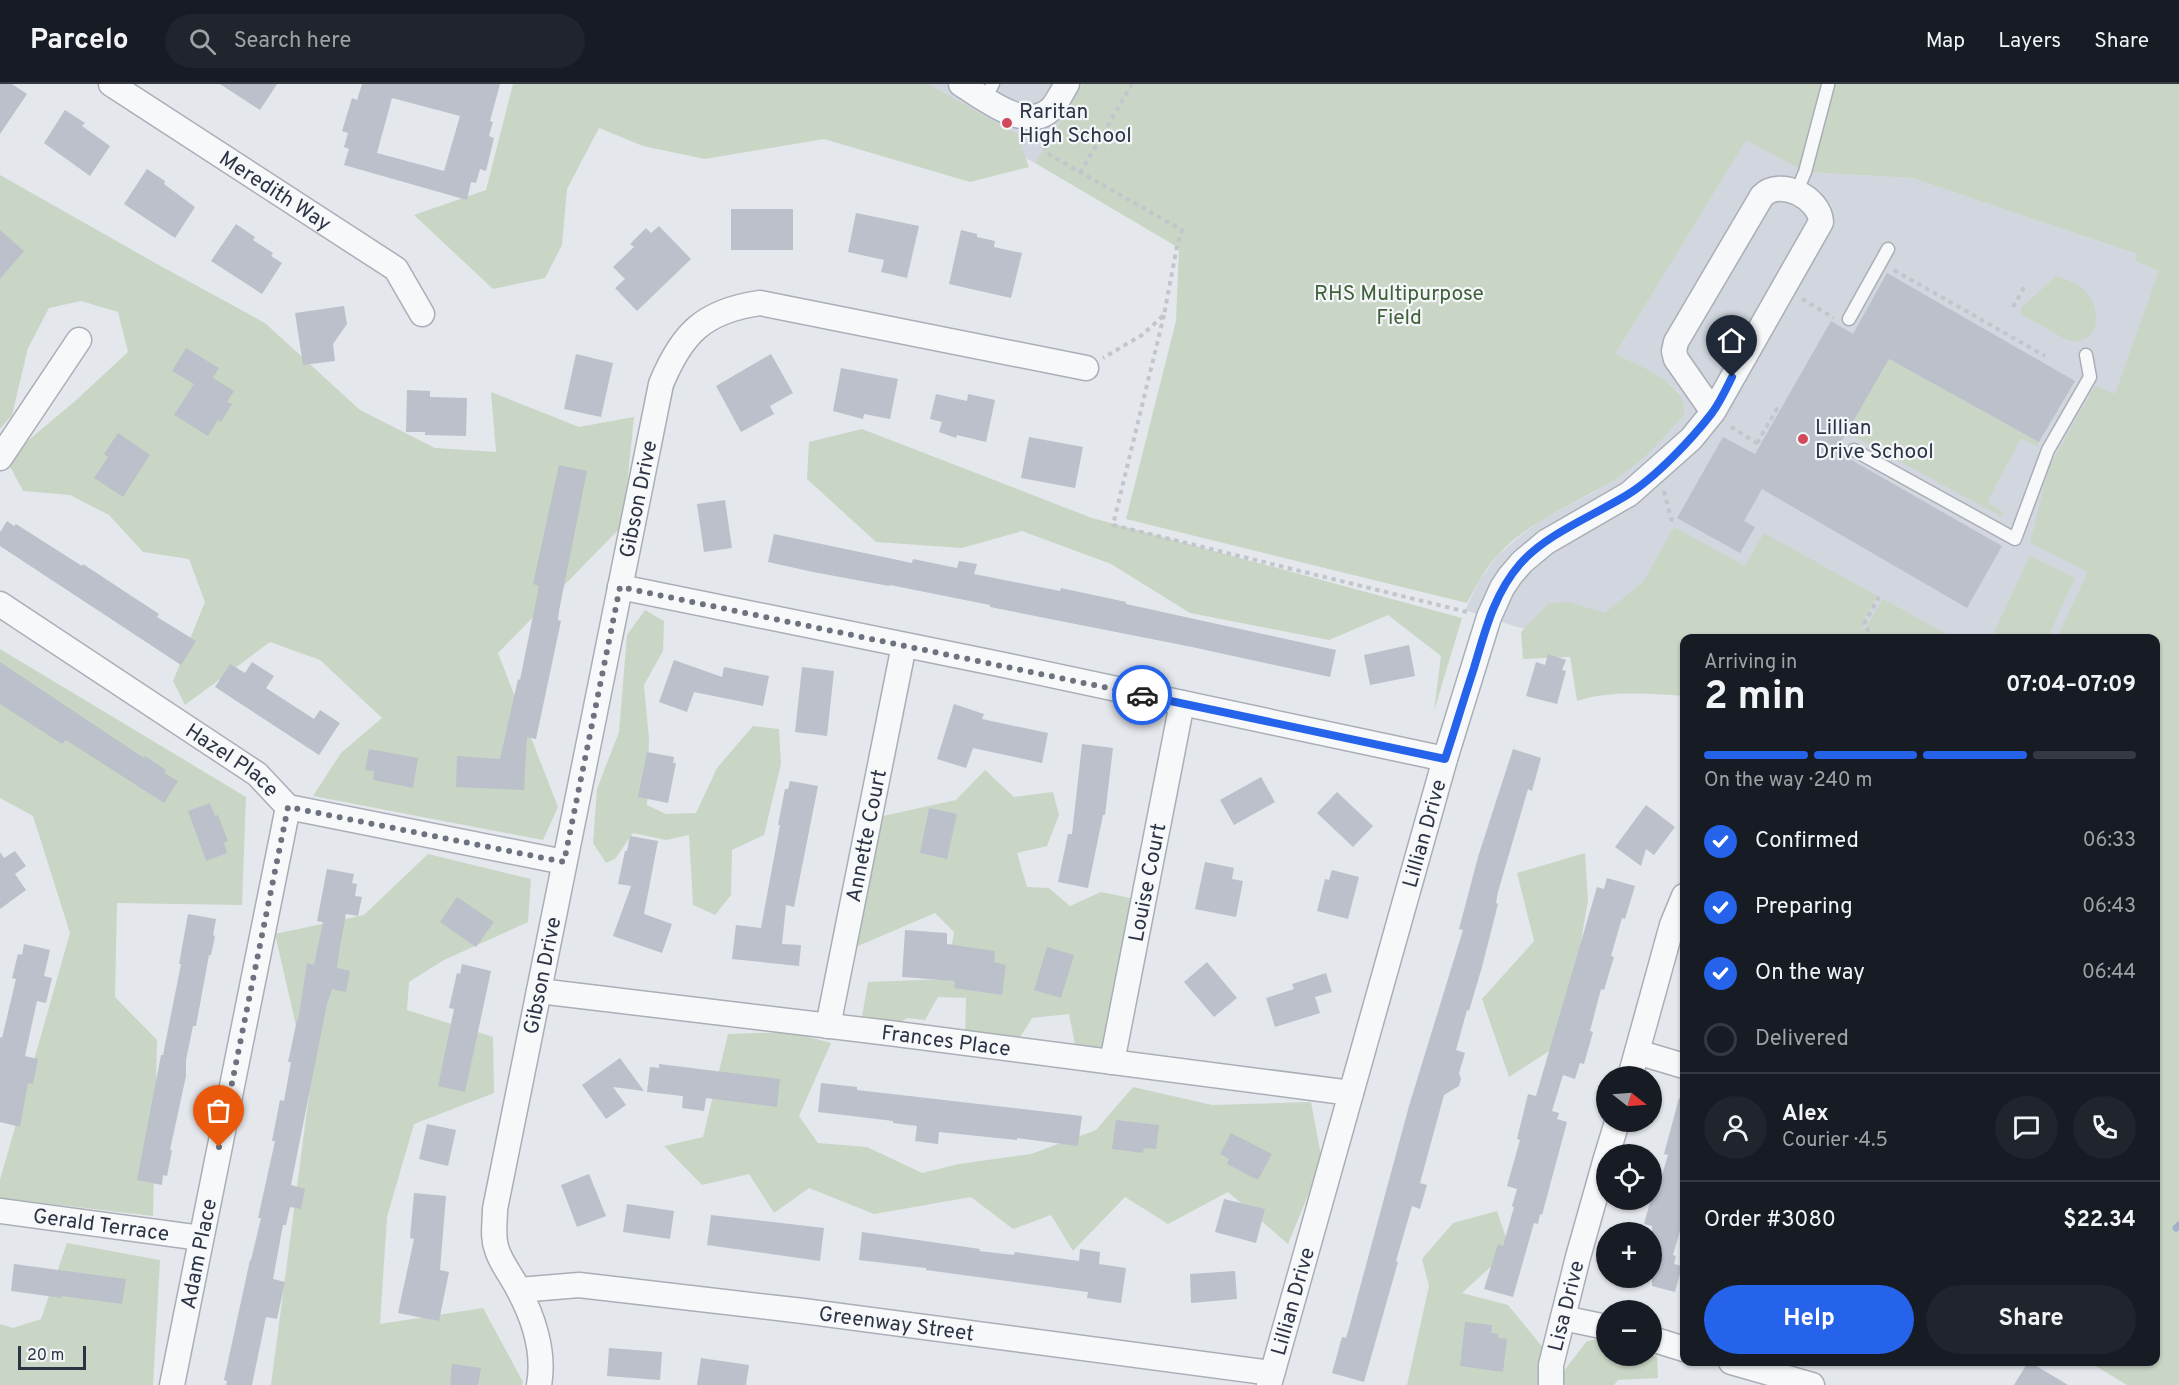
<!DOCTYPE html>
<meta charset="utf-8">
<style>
:root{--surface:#171b24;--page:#20242c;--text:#f1f3f6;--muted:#9ea1a6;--line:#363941;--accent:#2563eb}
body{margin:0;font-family:Overpass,sans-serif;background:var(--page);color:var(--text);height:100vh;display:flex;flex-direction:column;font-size:22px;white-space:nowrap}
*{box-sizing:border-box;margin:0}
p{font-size:20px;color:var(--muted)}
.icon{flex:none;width:33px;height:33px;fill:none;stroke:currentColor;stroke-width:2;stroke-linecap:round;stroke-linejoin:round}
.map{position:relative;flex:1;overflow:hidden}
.drawer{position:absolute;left:1680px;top:550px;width:480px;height:732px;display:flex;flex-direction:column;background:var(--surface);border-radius:12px;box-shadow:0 2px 4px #0004}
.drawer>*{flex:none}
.needle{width:39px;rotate:107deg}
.tools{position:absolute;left:1596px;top:982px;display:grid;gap:12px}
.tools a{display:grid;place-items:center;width:66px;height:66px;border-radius:50%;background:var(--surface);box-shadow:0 2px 4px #0004;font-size:30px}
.scale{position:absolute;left:18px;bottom:15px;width:68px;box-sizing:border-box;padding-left:6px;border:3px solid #2b3445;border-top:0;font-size:16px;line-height:21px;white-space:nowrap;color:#2b3445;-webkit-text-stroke:4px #f4f6f9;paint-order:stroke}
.pin{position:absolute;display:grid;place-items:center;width:51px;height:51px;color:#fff;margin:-62px -26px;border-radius:50% 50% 50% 0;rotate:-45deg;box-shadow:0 0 6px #0007}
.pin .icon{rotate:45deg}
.courier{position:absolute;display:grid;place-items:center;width:60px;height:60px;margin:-30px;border:4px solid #2563eb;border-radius:50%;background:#fff;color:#222;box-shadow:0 2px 8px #0007}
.summary em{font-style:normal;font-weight:700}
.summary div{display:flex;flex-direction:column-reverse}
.summary{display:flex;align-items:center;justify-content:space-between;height:102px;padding:0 24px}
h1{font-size:39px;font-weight:700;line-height:45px}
.bar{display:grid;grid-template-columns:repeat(4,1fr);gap:9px 6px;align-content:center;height:72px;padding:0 24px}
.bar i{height:8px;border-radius:4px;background:var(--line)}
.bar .on{background:var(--accent)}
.bar p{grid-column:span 4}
.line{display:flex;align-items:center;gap:15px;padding:0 24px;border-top:2px solid var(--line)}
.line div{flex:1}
.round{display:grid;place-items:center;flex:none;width:63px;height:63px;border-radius:32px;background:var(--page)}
ol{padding:0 24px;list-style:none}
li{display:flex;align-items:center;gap:18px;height:66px}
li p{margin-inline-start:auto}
li .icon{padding:6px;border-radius:50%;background:var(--accent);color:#fff;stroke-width:4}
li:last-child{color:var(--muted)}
li i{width:33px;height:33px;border:3px solid var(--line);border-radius:50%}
.primary-button{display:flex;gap:12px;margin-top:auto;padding:12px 24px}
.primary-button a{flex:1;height:69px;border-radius:36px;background:var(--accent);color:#fff;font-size:24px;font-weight:700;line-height:69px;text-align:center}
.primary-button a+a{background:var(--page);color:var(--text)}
header{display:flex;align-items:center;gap:36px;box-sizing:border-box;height:84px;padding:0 30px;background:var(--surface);border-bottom:2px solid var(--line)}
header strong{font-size:28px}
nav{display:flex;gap:33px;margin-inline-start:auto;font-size:21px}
.search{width:420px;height:54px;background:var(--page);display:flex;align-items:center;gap:15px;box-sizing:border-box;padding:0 21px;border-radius:33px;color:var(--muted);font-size:22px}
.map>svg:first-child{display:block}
</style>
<header>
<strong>Parcelo</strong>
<div class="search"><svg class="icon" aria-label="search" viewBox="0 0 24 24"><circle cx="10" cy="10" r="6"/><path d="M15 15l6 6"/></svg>Search here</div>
<nav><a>Map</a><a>Layers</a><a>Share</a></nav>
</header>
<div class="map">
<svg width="2179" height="1301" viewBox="0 0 2179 1301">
<rect width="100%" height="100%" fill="#e4e7ec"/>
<path fill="#d2d6de" d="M875 0H1083L1035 79Z
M1746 55 1805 88 1912 94 2137 170 2135 177 2179 195 2097 555H1684L1622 566 1517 543 1465 526 1480 496 1497 472 1521 451 1546 433 1591 410 1626 388 1683 332 1679 308 1669 299 1616 269Z"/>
<path fill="#c9d6c5" d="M513 0H928L1017 50 1029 83 970 98 824 55 705 75 643 62 599 44 567 105 562 161 545 194 493 205 414 131 486 106Z
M1083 0H2179V1301H2127L2089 1278H2156V555H2056L2088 488 2030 459 2049 383 2095 302 2115 310 2159 187 2135 177 2137 170 1912 94 1805 88 1746 56 1616 269C1637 283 1693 300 1683 332 1665 352 1646 374 1623 390 1582 418 1531 434 1497 472 1484 486 1476 503 1467 519L1126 435 1176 237 1179 164 1035 79Z
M0 91 157 180 265 239 360 326 435 364 496 368 491 308 579 343 634 333 623 441 498 569 558 723 543 756 313 712 341 669 382 634 320 576 270 558 185 621 173 597 205 518 189 475 143 468 109 431 70 411 23 407 6 375 74 318 128 268 118 228 81 217 49 224 28 264 12 331 0 345Z
M2056 192C2066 196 2077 198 2085 207 2104 226 2099 266 2065 255L2021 230V224Z
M1889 275 2039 358 2037 363 2021 354 1987 418 2003 428 2002 433 1846 348Z
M862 345 1092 434 1462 534 1434 627 1441 572 1388 531 1329 556 1190 529 1111 480 1022 447 962 464 876 458 807 395 809 358Z
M1674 443 1745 482 1764 449 1877 512 1862 541 1864 546 1883 515 1956 555H1684V612C1649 610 1612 606 1577 617L1570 573 1523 575 1521 548 1548 520 1569 518 1605 529 1643 498Z
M2030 472 2075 494 2047 555H1991Z
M645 526 664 537 663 567 644 601 649 655 647 721 666 730 696 729 717 684 753 642 779 645 781 680 764 751 732 766 731 811 715 831 693 821 689 751 666 756 633 749 615 775 606 779 593 759 597 705 619 648 627 551Z
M0 565 246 713 242 821 117 819 115 913 157 956 153 1132 0 1114V1096L70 849 33 732 0 714Z
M985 686 1014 713 1053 708 1059 731 1047 762 1017 769 1027 803 1049 804 1070 822 1101 808 1130 814 1126 886 1099 972 1075 960 1069 930 1032 934 1015 961 965 952 966 914 938 913 925 936 907 934 886 947 862 932 868 898 946 895 954 848 935 829 858 862 859 793 883 732 956 716Z
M1585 769 1588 816 1576 887 1554 964 1509 993 1482 915 1534 857 1517 789Z
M428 770 531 795 528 838 444 876 409 898 407 926 493 953 494 1009 414 1040 387 1133 380 1240 483 1224 523 1298 522 1301H271L310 1003 275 850 364 831Z
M791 948 831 959 799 1032 818 1059 867 1063 922 1089 959 1080 1031 1070 1096 1046 1133 1003 1212 1021 1311 1018 1322 1077 1288 1160 1228 1108 1168 1140 1125 1113 1073 1167 1051 1131 1013 1145 971 1113 874 1130 809 1104 774 1129 749 1090 702 1101 664 1062 703 1053 728 950Z
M1497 1127 1510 1165 1462 1209 1508 1221 1563 1288 1587 1257 1606 1254V1272L1652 1271 1657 1273 1658 1294 1618 1296 1614 1301H1407L1429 1202 1422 1175 1453 1139Z
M67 1159 160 1176 153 1301H0V1240L13 1244 41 1235Z"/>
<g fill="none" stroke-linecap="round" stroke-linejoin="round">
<path stroke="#9fb4cc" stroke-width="7" d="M2176 1144 2179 1141"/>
</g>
<path fill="#bbc0ca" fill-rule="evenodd" d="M0 0H12L27 10 0 50Z
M220 0H277L260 26Z
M362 0H500L490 37 493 38 489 52 494 54 486 87 480 85 476 99 471 98 467 116 344 81 349 65 344 63 348 49 342 47 352 14 357 16ZM392 14 460 32 444 87 377 69Z
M65 26 85 39 82 42 110 62 90 92 44 59Z
M147 85 165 97 164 100 195 123 175 154 124 120Z
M731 125H793V166H731Z
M856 129 919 142 907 194 881 188 884 176 848 168Z
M236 140 255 153 253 156 273 169 271 172 282 179 262 210 211 177Z
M659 142 691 175 637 227 615 204 625 195 613 183 634 163 630 160 646 144 651 149Z
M0 146 24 167 0 195Z
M961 146 977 150V153L995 157 994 163 1022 169 1011 214 949 200Z
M1887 189 2075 297 2039 358 1889 275 1841 358 1846 361 1841 370 2002 462 1967 524 1762 405 1744 437 1755 443 1740 469 1677 434 1723 353 1755 370 1831 237 1853 250Z
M344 222 347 240 333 260 335 277 303 281 295 229Z
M186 264 219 284 213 294 234 307 227 318 232 320 221 338 218 336 208 352 174 331 194 300 172 287Z
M576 270 613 279 601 333 564 325Z
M771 270 793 309 770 322 774 330 741 348 716 302Z
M841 284 898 295 890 335 864 330 863 335 833 327Z
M407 306 430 307V313L467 314 466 352 425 351V348H406Z
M936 310 967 317 968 310 995 316 986 358 957 351 956 354 939 348 942 338 930 335Z
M118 349 150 371 123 413 94 394 108 373 104 370Z
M1029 353 1083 363 1075 404 1021 394Z
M559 381 587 387 559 527 558 536 561 537 536 655 527 653 524 706 456 703 457 672 500 675 518 595 520 596 539 502 533 500Z
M725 416 732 464 704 468 697 420Z
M7 437 14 442 16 440 82 482 83 480 159 530 157 533 196 557 181 581 0 462V448Z
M774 450 912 479 913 475 957 484 959 477 977 480 974 490 1060 507 1061 504 1126 518V520L1336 566 1330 593 1192 563 990 523V521L890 501 889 502 813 488 768 478Z
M1409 561 1415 592 1370 601 1364 571Z
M1548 570 1566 576 1562 586 1566 587 1557 620 1526 612 1536 578 1545 581Z
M674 576 722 593 724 583 769 592 763 622 694 608 687 628 659 618Z
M0 578 144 674 145 672 166 686 164 689 178 697 164 719 66 656 62 660 0 620Z
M252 578 274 592 266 604 314 635 320 626 340 639 319 671 215 603 230 580 245 589Z
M802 583 834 587 827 652 795 648Z
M954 620 984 630 982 635 1048 649 1042 679 973 664 966 684 937 675Z
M1082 660 1113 664 1105 731H1103L1088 804 1058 798 1068 750H1072Z
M369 665 418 674 413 704 373 696 374 687 365 686Z
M1513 665 1541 674 1532 707 1528 705 1498 808 1496 819 1498 820 1482 883 1469 927 1467 926 1456 966 1465 969 1459 989 1461 995 1459 1002 1444 1011 1420 1099 1427 1101 1420 1125 1412 1122 1396 1177 1398 1178 1364 1298 1332 1289 1342 1253 1346 1254 1349 1244 1409 1022 1463 846 1459 845 1478 773Z
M647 668 674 673 673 679H676L668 719 638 713Z
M1261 693 1275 718 1234 741 1220 716Z
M790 697 818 702 794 823 786 821 782 860 801 861 799 882 732 875 736 841 761 844 780 741H778L785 705H788Z
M1337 708 1373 742 1353 763 1317 729Z
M210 719 215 732 218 731 228 757 224 759 227 769 206 777 188 727Z
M1646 721 1675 743 1654 771 1646 765 1641 782 1615 763Z
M929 724 957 730 947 775 920 769Z
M630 752 658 757 644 830 672 840 662 869 613 852 631 802 618 800 625 767H627Z
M15 767 26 782 15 790 26 806 0 825V768L4 774Z
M1205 778 1234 784 1232 795 1243 797 1236 833 1195 825Z
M327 785 354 790 352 799 357 800 355 812 362 813 358 832 346 830 339 868 337 884 350 887 346 908 332 905 327 920 291 1101 305 1105 301 1125 290 1123 286 1141H283L273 1195 285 1198 277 1235 266 1233 252 1301H226L227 1297 224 1296 250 1176H251L261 1134H258L275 1057H272L280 1016 284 1017 291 978H288L297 936 298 937 307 879 314 881 323 838 317 837Z
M1332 786 1359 793 1348 835 1317 827 1325 795 1329 796Z
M1607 794 1635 802 1625 835 1622 834 1611 872 1614 873 1604 906 1601 905 1590 947 1593 948 1584 980 1580 979 1575 995 1563 991 1552 1027 1559 1029 1557 1035 1567 1038 1542 1131 1540 1130 1538 1140 1534 1139 1513 1213 1484 1205 1498 1160 1503 1162 1514 1123 1512 1122 1517 1105 1507 1102 1520 1056 1517 1055 1528 1010 1536 1012 1597 803 1604 805Z
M457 813 494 838 476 863 440 838Z
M188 830 216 835 213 851 215 852 211 871H209L196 942H193L186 976V992L170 1066H172L167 1092 163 1091 162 1101 137 1096 161 971H163L181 880H179Z
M905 846 947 849V860L995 867 994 878 1006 881 1002 911 954 904 955 897 902 893Z
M24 860 50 866 44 892 52 894 46 919 37 917 25 972 38 975 33 1000 28 999 20 1043 0 1038V953L2 954 16 895 12 894 18 870 22 871Z
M1047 863 1074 871 1061 914 1034 906Z
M1207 878 1237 914 1214 933 1184 898Z
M462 880 491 887 465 1008 438 1002 454 925 449 924 457 889 460 890Z
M1326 889 1332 908 1315 913 1320 929 1275 943 1266 914 1294 905 1292 900Z
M620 974 644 1007 613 1003 626 1021 606 1035 582 1001Z
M659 980 780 995 777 1023 706 1014 704 1027 682 1024 683 1012 647 1008 650 983 659 984Z
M821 999 857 1003V1006L1082 1032 1078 1062 1017 1054V1056L939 1048 938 1060 915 1057 917 1042 893 1039V1037L885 1036 818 1028Z
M1679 1014 1684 1015V1133L1673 1171 1676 1172 1674 1180 1682 1182 1675 1208 1652 1202V1142L1644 1140 1653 1107 1657 1108 1668 1071 1664 1070Z
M1116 1036 1159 1041 1156 1065 1144 1064 1143 1069 1112 1065Z
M427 1040 456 1046 448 1082 419 1075Z
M1231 1049 1272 1070 1258 1096 1227 1080 1229 1075 1220 1070Z
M589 1090 606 1132 577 1143 561 1101Z
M414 1109 446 1112 440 1186 449 1188 439 1237 398 1229 414 1155 410 1154Z
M1224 1115 1265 1125 1256 1159 1215 1148Z
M627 1120 674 1127 670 1155 623 1148Z
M711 1131 824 1144 820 1177 707 1161Z
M862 1148 980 1165 979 1167 1014 1171 1015 1168 1079 1177 1080 1165 1100 1168 1099 1180 1126 1184 1121 1219 1087 1214 1088 1208 926 1186V1184L859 1176Z
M14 1180 126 1195 122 1220 62 1212V1214L11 1207Z
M1235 1187 1237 1215 1191 1219 1190 1190Z
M1465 1238 1492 1241 1491 1249 1498 1250V1254L1507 1255 1503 1288 1460 1282Z
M609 1264 662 1268 660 1296 607 1292Z
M701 1274 749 1281 746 1301H697Z
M2028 1278H2030L2068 1301H2014Z
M452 1280 481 1284 478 1301H450Z"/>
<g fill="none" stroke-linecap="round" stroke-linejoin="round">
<defs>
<path id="lane" d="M985 14 993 0
M1796 109 1805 88 1828 1
M1849 235 1888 165
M1854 366 2015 455 2048 366 2090 293 2086 271"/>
<g id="street">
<path id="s1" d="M111 0 396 185 422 230"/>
<path d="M961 0C984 14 1028 50 1052 24 1058 17 1062 8 1067 0"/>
<path d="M0 374 79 256"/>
<path d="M620 503 1004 581 1445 675"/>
<path id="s2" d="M0 520 257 690 288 723 564 778"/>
<path id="s3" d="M539 907 889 949 1351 1009"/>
<path id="s4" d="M828 942 904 561"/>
<path d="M1637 968 1684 982"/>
<path id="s5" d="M1112 978 1182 619"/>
<path d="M1630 993 1672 841 1684 812"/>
<path d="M1607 1071 1617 1038"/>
<path id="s6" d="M0 1127 201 1154"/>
<path id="s7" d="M519 1206 579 1201 803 1227 1272 1289"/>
<path d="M1563 1234 1606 1243"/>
<path d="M1652 1255 1684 1265"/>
<path d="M1731 1278 1812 1301"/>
<path id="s8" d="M172 1301 288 723"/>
<path id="s9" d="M539 1301C545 1268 533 1232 517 1203 511 1191 501 1179 497 1166 492 1153 495 1139 495 1125L661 300C682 249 704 227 760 219L1086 284"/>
<path id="s10" d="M1269 1301 1445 675 1489 533 1502 504 1510 492 1522 478 1546 458 1629 410 1691 355 1713 328 1821 138C1820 114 1780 93 1762 112L1676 258 1674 267 1676 275 1713 328"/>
<path id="s11" d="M1551 1301V1281L1578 1173 1606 1074"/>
</g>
</defs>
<use href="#lane" stroke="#a9aeb7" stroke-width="15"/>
<use href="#street" stroke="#a9aeb7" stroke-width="27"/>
<path stroke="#c2c5cb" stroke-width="4" stroke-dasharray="4.5 4.5" stroke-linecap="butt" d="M1037 55 1050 71 1182 146 1177 162 1164 231 1142 251 1103 274
M1080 89 1132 0
M1894 186 2045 272
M1802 215 1834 234
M2013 223 2026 200
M1164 231 1113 441 1467 528
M1731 343 1760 361
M1757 359 1777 325 1780 327
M1664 407 1671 435 1677 439
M1874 555 1864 540 1879 513"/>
<use href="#lane" stroke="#f7f8fa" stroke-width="12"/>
<use href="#street" stroke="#f7f8fa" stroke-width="24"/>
</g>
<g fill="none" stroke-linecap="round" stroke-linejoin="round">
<path stroke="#6c737f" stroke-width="6" stroke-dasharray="0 10.8" d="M219 1063 288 723 564 778 620 503 1142 611"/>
<path stroke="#2563eb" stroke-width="8" d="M1142 611 1445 675C1455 645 1464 614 1474 584 1485 547 1494 510 1520 480 1546 450 1593 432 1627 411 1655 394 1692 355 1712 329 1720 318 1726 305 1732 293"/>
</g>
<g fill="#d1495b" stroke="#f4f6f9" stroke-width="2">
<circle cx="1007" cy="39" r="6"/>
<circle cx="1803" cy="355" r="6"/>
</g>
<g text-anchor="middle" stroke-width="4.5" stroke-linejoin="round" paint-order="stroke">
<g font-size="21" fill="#2b3445" stroke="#f4f6f9" text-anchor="start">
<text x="1019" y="34">Raritan<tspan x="1019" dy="24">High School</tspan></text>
<text x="1815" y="350">Lillian<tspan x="1815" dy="24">Drive School</tspan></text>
</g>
<g font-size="21" fill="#2b3445" stroke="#f4f6f9">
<text dy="7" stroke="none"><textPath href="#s1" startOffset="196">Meredith Way</textPath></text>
<text dy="7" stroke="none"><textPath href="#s9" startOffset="910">Gibson Drive</textPath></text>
<text dy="7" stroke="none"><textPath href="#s2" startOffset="280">Hazel Place</textPath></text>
<text dy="7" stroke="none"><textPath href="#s10" startOffset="573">Lillian Drive</textPath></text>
<text dy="7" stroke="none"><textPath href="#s4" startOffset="194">Annette Court</textPath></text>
<text dy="7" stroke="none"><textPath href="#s5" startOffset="183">Louise Court</textPath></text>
<text dy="7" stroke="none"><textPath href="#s9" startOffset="424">Gibson Drive</textPath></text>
<text dy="7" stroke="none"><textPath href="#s3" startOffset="410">Frances Place</textPath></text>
<text dy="7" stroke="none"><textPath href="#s6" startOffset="102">Gerald Terrace</textPath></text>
<text dy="7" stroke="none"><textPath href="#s8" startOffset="134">Adam Place</textPath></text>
<text dy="7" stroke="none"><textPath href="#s10" startOffset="87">Lillian Drive</textPath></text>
<text dy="7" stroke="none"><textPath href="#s11" startOffset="81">Lisa Drive</textPath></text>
<text dy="7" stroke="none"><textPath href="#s7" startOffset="380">Greenway Street</textPath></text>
</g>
<g font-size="21" fill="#3f6138" stroke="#f4f6f9">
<text x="1399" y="216">RHS Multipurpose<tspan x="1399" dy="24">Field</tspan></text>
</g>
</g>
</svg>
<div class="tools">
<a><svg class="needle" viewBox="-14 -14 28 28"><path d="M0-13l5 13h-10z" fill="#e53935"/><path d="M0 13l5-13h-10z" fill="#9ea1a6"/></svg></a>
<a><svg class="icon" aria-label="locate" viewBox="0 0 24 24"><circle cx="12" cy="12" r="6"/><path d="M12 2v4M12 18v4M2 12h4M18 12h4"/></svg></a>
<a>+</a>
<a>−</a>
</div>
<div class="scale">20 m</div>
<div class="pin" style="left:219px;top:1063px;background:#ea580c"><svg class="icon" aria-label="bag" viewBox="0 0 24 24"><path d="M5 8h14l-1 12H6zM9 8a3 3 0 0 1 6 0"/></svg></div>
<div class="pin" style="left:1732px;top:293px;background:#1f2937"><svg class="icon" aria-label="home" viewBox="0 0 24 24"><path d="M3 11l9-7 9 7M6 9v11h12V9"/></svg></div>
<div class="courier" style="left:1142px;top:611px"><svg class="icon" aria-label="car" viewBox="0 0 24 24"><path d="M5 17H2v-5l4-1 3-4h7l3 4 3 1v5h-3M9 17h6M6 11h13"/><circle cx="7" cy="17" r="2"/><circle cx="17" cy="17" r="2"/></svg></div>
<section class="drawer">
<div class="summary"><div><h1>2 min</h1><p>Arriving in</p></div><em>07:04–07:09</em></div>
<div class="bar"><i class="on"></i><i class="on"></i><i class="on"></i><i></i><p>On the way · 240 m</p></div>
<ol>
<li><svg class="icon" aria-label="check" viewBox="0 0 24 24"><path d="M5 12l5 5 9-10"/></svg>Confirmed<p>06:33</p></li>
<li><svg class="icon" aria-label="check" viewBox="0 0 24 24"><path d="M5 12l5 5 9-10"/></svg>Preparing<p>06:43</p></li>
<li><svg class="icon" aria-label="check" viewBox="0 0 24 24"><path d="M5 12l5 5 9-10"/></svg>On the way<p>06:44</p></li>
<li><i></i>Delivered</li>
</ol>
<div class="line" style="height:108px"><a class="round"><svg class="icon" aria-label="person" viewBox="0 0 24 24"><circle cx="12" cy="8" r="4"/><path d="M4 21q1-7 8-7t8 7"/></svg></a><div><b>Alex</b><p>Courier · 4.5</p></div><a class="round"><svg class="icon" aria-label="chat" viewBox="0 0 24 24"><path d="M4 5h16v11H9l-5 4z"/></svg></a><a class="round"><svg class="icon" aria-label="phone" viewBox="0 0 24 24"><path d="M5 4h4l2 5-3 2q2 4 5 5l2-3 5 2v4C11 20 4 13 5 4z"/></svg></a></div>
<div class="line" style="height:78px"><div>Order #3080</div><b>$22.34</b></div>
<div class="primary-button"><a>Help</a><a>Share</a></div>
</section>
</div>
